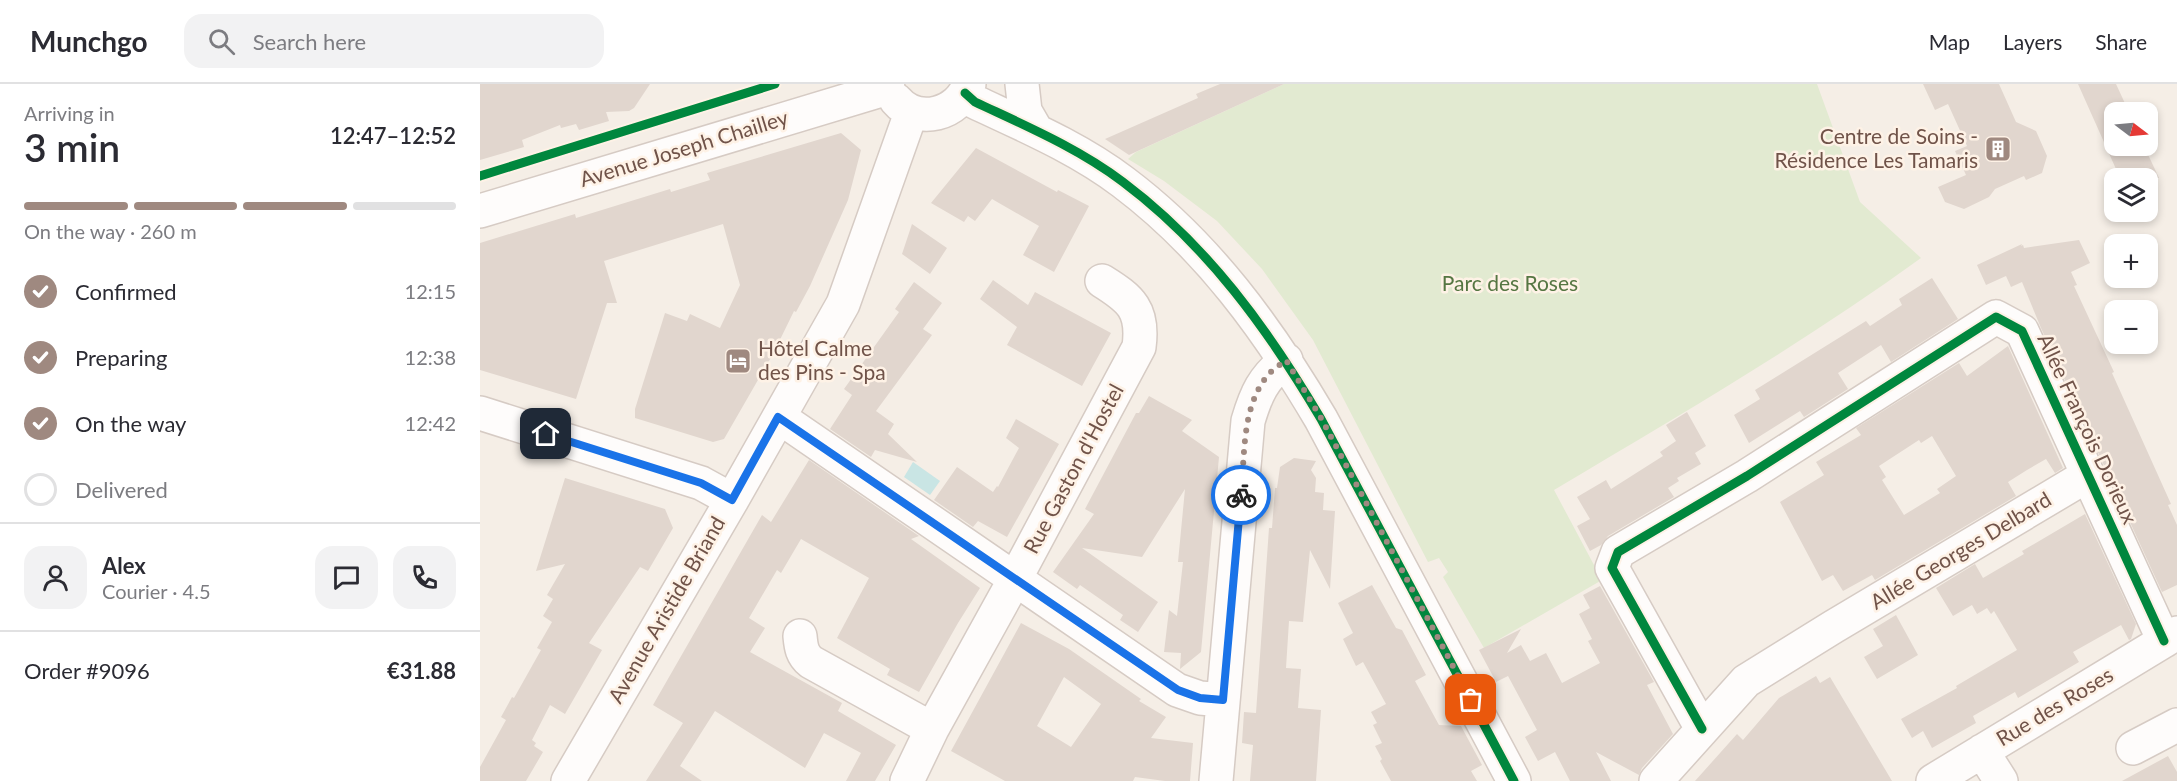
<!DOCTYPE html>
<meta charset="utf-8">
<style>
:root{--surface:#fff;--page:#f2f2f3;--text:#2b2b33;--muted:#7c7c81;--line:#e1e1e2;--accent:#9f8980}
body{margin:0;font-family:Lato,sans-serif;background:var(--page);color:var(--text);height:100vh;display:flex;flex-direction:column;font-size:22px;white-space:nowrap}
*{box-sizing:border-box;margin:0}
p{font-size:20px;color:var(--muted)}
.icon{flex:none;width:33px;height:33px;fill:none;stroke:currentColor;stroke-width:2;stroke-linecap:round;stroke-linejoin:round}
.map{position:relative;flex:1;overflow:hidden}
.panel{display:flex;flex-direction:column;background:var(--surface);width:480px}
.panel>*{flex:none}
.needle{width:39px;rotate:106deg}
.tools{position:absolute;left:1624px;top:18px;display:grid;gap:12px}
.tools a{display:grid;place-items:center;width:54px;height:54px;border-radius:12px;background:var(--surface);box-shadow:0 3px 9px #0003;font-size:30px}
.pin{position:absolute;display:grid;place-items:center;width:51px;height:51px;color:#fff;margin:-26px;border-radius:12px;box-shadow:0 3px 9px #0006}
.courier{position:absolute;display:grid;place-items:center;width:60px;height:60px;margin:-30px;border:4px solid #1a73e8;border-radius:50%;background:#fff;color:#222;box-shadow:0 2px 8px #0007}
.overview em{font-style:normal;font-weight:600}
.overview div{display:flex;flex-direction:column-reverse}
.overview{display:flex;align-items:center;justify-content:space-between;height:102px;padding:0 24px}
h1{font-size:39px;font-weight:600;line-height:45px}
.bar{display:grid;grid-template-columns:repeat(4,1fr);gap:9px 6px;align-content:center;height:72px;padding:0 24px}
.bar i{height:8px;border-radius:4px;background:var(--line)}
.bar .current{background:var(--accent)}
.bar p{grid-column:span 4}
.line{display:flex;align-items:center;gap:15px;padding:0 24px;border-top:2px solid var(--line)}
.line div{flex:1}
.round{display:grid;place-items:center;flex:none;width:63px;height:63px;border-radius:18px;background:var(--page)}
ol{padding:0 24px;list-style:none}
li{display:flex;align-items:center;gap:18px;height:66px}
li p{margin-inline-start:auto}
li .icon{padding:6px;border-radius:50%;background:var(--accent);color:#fff;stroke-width:4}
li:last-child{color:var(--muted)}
li i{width:33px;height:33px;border:3px solid var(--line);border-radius:50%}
header{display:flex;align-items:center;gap:36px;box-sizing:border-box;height:84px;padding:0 30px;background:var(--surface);border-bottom:2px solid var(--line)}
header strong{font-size:28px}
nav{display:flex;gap:33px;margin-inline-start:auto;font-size:21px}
.search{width:420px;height:54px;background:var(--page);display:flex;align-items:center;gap:15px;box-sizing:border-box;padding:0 21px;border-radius:18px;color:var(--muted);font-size:22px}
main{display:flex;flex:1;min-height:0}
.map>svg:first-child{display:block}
</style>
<header>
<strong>Munchgo</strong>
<div class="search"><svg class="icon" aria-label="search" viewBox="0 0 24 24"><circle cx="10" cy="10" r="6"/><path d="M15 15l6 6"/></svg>Search here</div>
<nav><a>Map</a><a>Layers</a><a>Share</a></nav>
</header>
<main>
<section class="panel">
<div class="overview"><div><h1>3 min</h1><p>Arriving in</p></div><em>12:47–12:52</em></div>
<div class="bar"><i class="current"></i><i class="current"></i><i class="current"></i><i></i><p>On the way · 260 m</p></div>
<ol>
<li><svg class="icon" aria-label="check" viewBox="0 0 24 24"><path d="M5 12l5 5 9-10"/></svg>Confirmed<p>12:15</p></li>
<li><svg class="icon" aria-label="check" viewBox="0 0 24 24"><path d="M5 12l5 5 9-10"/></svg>Preparing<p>12:38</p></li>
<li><svg class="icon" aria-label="check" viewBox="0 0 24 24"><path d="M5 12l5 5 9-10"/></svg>On the way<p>12:42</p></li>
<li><i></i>Delivered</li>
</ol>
<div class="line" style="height:108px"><a class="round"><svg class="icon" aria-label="person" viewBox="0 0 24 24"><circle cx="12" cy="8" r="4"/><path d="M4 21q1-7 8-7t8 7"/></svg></a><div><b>Alex</b><p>Courier · 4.5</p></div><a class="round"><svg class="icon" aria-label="chat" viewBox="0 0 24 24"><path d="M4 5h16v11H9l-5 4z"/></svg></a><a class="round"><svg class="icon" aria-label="phone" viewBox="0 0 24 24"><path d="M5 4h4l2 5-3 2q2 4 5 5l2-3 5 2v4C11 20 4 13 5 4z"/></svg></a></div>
<div class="line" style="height:78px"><div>Order #9096</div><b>€31.88</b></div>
</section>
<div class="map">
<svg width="1697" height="697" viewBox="0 0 1697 697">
<rect width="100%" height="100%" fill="#f5eee6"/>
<path fill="#e2ead1" d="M804 0H1337L1380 118 1441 174C1324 259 1198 332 1074 406L1122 496 1004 564 963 493 968 488 959 474 948 478 833 256 782 185 737 137 684 97 648 75 656 68Z"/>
<path fill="#c9e5e4" d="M433 378 460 397 450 411 424 393Z"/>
<path fill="#e1d6ce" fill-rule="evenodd" d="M0 0H170L154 24 149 27 126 28 129 37 99 46 96 40 81 44 80 41 42 56 44 63 0 76Z
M740 0H804L649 71 625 55 718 14 716 10Z
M1443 0H1519L1536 38 1556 47 1567 72 1562 89 1546 96 1544 92 1515 105 1509 113 1484 125 1465 118 1458 103 1486 91 1475 67 1487 62 1468 20 1455 26Z
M1598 0H1636L1649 28H1635V62H1664L1679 94H1640Z
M361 49 381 66 368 116 330 202 316 228 314 227 293 270 244 355 233 358 155 334V325L185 229 207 237 210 230 240 244 260 201 243 140 124 177 137 219H127L96 315 0 286V159L95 130 96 134 190 105 191 108 230 96 227 89Z
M496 64 577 108 578 106 609 122 574 188 543 171 559 142 512 115 495 137 488 132 484 138 451 119Z
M432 140 467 164 450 190 422 170Z
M1599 156 1610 179 1591 188 1597 201 1594 202 1634 288 1632 289 1691 420 1688 421 1697 441V501L1682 508 1561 244 1542 198 1531 203 1526 192 1506 201 1497 181 1542 160 1541 162 1543 161 1544 164Z
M1452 194 1478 235 1411 278 1401 261 1358 289 1368 305 1324 333 1320 327 1269 359 1254 331 1280 315 1275 306 1386 237 1390 242 1422 221 1419 215Z
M513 196 548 221 555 208 631 249 602 302 527 261 537 243 500 215Z
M434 198 462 219 443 245 452 251 396 327 414 340 408 350 437 378 395 366 391 373 350 345 372 311 364 305 419 228 415 225Z
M1528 262 1583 384 1575 389 1566 375 1547 386 1528 398 1536 412 1395 496 1392 491 1363 507 1353 491 1342 497 1300 418 1344 391 1336 378 1381 351 1376 344 1479 279 1487 292ZM1452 352 1476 392 1457 405 1460 409 1424 431 1402 396 1406 393 1399 382 1439 356 1441 359Z
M669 312 712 336 702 347 739 373 721 568 700 585 701 569 684 568 689 526 697 532 703 478H698L705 405 662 473 602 464 678 518 658 548 640 536 643 531 600 501 597 505 573 488 614 430 605 425 656 329H659Z
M1207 328 1226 362 1215 369 1221 380 1197 394 1199 397 1188 404 1194 413 1128 452 1121 461 1110 467 1097 442 1110 435 1097 413 1126 396 1131 405 1183 372 1180 368 1196 357 1186 341Z
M536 335 579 360 527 453 498 437 493 443 454 416 477 383 513 408 517 402 518 403 539 364 526 354Z
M814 374 836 377 831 386 836 394 835 408 844 409 843 426 855 427 850 505 830 466 823 538 809 537 806 584 821 585 818 624 841 626 836 697H770L773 661 762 659 764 628 776 629 789 444H792L795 404H797L800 383Z
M329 376 439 452 431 455 500 504 478 539 439 608 407 591 410 585 357 554 389 494 321 455 301 489 297 486 269 534 285 544 270 568 362 619 358 627 416 661 395 697H366L381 669 344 649 325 684 235 627 200 682 222 697H166L203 639 173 621 282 431 291 438Z
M85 394 185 425 193 444 168 487 160 483 109 559 122 566 85 630 70 621 52 656 56 659 54 662 63 668 46 697H0V683L26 636 21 633 32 613 34 614 61 566 57 564 72 538 63 532 73 515 67 511 85 480 56 487Z
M1605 430 1656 540 1651 555 1649 556 1641 541 1593 568 1599 578 1538 614 1535 608 1493 632 1496 639 1452 664 1443 647 1432 654 1421 635 1477 604 1476 602 1537 566 1514 527 1511 530 1507 524 1497 530 1492 521 1473 532 1456 504 1495 480 1503 494 1544 470 1542 467Z
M892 501 916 544 922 546 946 591 935 597 959 641 981 642 1002 681 991 687 997 697H911L900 677 902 675 895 662 902 659 893 641 897 639 891 628 906 620 883 578 876 582 863 555 873 549 858 519Z
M1120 502 1174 598 1167 601 1193 650 1162 684 1159 691 1116 668 1131 697H1090L1075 668 1058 677 1045 653 1057 646 1028 592 1016 598 999 566 1041 545 1027 569 1041 561 1050 577 1066 569 1082 599 1120 579 1108 557 1112 555 1099 530 1110 524 1103 511Z
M1416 531 1438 571 1397 595 1384 573 1403 562 1393 545Z
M541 539 589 565 661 615 659 617 686 633 671 654 713 659 710 697H685L655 693 653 697H525L471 667ZM584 593 621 620 591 663 557 642Z
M1336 592 1340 599 1350 593 1412 697H1215L1257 650 1263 656 1299 614Z
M1688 672 1697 688V697H1642Z"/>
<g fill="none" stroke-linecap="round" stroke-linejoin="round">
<defs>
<path id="minor" d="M542 0 545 27 556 46
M485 9 495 18C546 42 598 64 643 98 727 161 788 245 841 335L1034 697
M416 16C438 42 479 30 489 0
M0 127 408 4
M0 329 221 399 252 416
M299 333 697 606 720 614 743 616
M320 552C321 563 322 571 331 578L452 645
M1222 645 1132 484 1138 468 1267 392 1516 233 1542 247 1684 557
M1653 664 1697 641
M1502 667 1521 697
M88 697 252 416 363 220 427 40 434 29
M427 697 452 645 535 495 659 263C664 226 651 215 622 197
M736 697 768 337C776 310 783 294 806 276
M1176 697 1266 597 1353 543 1608 391
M1453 697 1697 549"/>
</defs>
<use href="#minor" stroke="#d6cbc4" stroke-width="36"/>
<use href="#minor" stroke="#fefcfb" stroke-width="33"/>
<defs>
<path id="cycleway" d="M485 9 495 18C546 42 598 64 643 98 727 161 788 245 841 335L1034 697
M0 92 295 0
M1222 645 1132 484 1138 468 1267 392 1516 233 1542 247 1684 557"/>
</defs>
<use href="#cycleway" stroke="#fef2e6" stroke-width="13"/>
<use href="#cycleway" stroke="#00873e" stroke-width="9"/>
</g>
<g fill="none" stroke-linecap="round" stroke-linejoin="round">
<path stroke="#9f8980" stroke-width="6" stroke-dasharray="0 10.8" d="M761 411C765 373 761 323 788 291 793 285 800 281 806 276L841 334 991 616"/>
<path stroke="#1a73e8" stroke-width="8" d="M66 350 221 399 252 416 298 333 698 606 720 614 743 616 761 411"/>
</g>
<defs>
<symbol id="building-square" viewBox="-11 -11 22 22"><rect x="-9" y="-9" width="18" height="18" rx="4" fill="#9f8980" stroke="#fef2e6"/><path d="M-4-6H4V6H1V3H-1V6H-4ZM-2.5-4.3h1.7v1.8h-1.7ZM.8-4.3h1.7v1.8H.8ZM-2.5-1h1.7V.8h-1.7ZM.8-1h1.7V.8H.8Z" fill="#fff"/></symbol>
<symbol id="hotel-square" viewBox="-11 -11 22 22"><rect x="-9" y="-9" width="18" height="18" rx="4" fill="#9f8980" stroke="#fef2e6"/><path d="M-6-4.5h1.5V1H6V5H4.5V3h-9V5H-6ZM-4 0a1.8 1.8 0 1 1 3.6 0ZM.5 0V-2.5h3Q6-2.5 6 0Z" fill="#fff"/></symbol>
</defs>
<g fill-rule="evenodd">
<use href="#building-square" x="1503" y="50" width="30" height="30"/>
<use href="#hotel-square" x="243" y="262" width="30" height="30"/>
</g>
<g text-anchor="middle" stroke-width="5" stroke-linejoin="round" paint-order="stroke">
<g font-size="21" fill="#705349" stroke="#fef2e6" text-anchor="end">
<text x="1498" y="60">Centre de Soins -<tspan x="1498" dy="24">Résidence Les Tamaris</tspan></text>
<text x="278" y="272" text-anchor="start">Hôtel Calme<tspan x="278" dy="24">des Pins - Spa</tspan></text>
</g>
<g font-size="21" fill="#705349" stroke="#fef2e6">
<text transform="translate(204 65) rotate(-17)" y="7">Avenue Joseph Chailley</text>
<text transform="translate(1607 345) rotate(65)" y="7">Allée François Dorieux</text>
<text transform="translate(594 385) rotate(-62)" y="7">Rue Gaston d'Hostel</text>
<text transform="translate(1481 467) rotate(-31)" y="7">Allée Georges Delbard</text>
<text transform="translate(187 526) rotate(-60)" y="7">Avenue Aristide Briand</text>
<text transform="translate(1575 623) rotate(-31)" y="7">Rue des Roses</text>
</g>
<g font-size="21" fill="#557642" stroke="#fef2e6">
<text x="1030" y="207">Parc des Roses</text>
</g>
</g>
</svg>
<div class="tools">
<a><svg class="needle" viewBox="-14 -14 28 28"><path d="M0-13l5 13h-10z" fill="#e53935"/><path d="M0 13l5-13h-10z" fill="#7c7c81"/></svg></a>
<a><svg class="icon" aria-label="layers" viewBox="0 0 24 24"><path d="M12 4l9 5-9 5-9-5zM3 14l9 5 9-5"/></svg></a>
<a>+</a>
<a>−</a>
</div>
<div class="pin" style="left:991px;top:616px;background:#ea580c"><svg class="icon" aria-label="bag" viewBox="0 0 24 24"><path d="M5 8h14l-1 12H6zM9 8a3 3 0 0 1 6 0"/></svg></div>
<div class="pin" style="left:66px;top:350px;background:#1f2937"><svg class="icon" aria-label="home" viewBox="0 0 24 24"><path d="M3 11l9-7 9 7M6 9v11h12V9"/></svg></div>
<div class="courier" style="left:761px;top:411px"><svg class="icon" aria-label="bike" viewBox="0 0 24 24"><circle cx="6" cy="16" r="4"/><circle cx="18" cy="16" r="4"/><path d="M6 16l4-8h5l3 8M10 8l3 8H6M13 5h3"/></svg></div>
</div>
</main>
